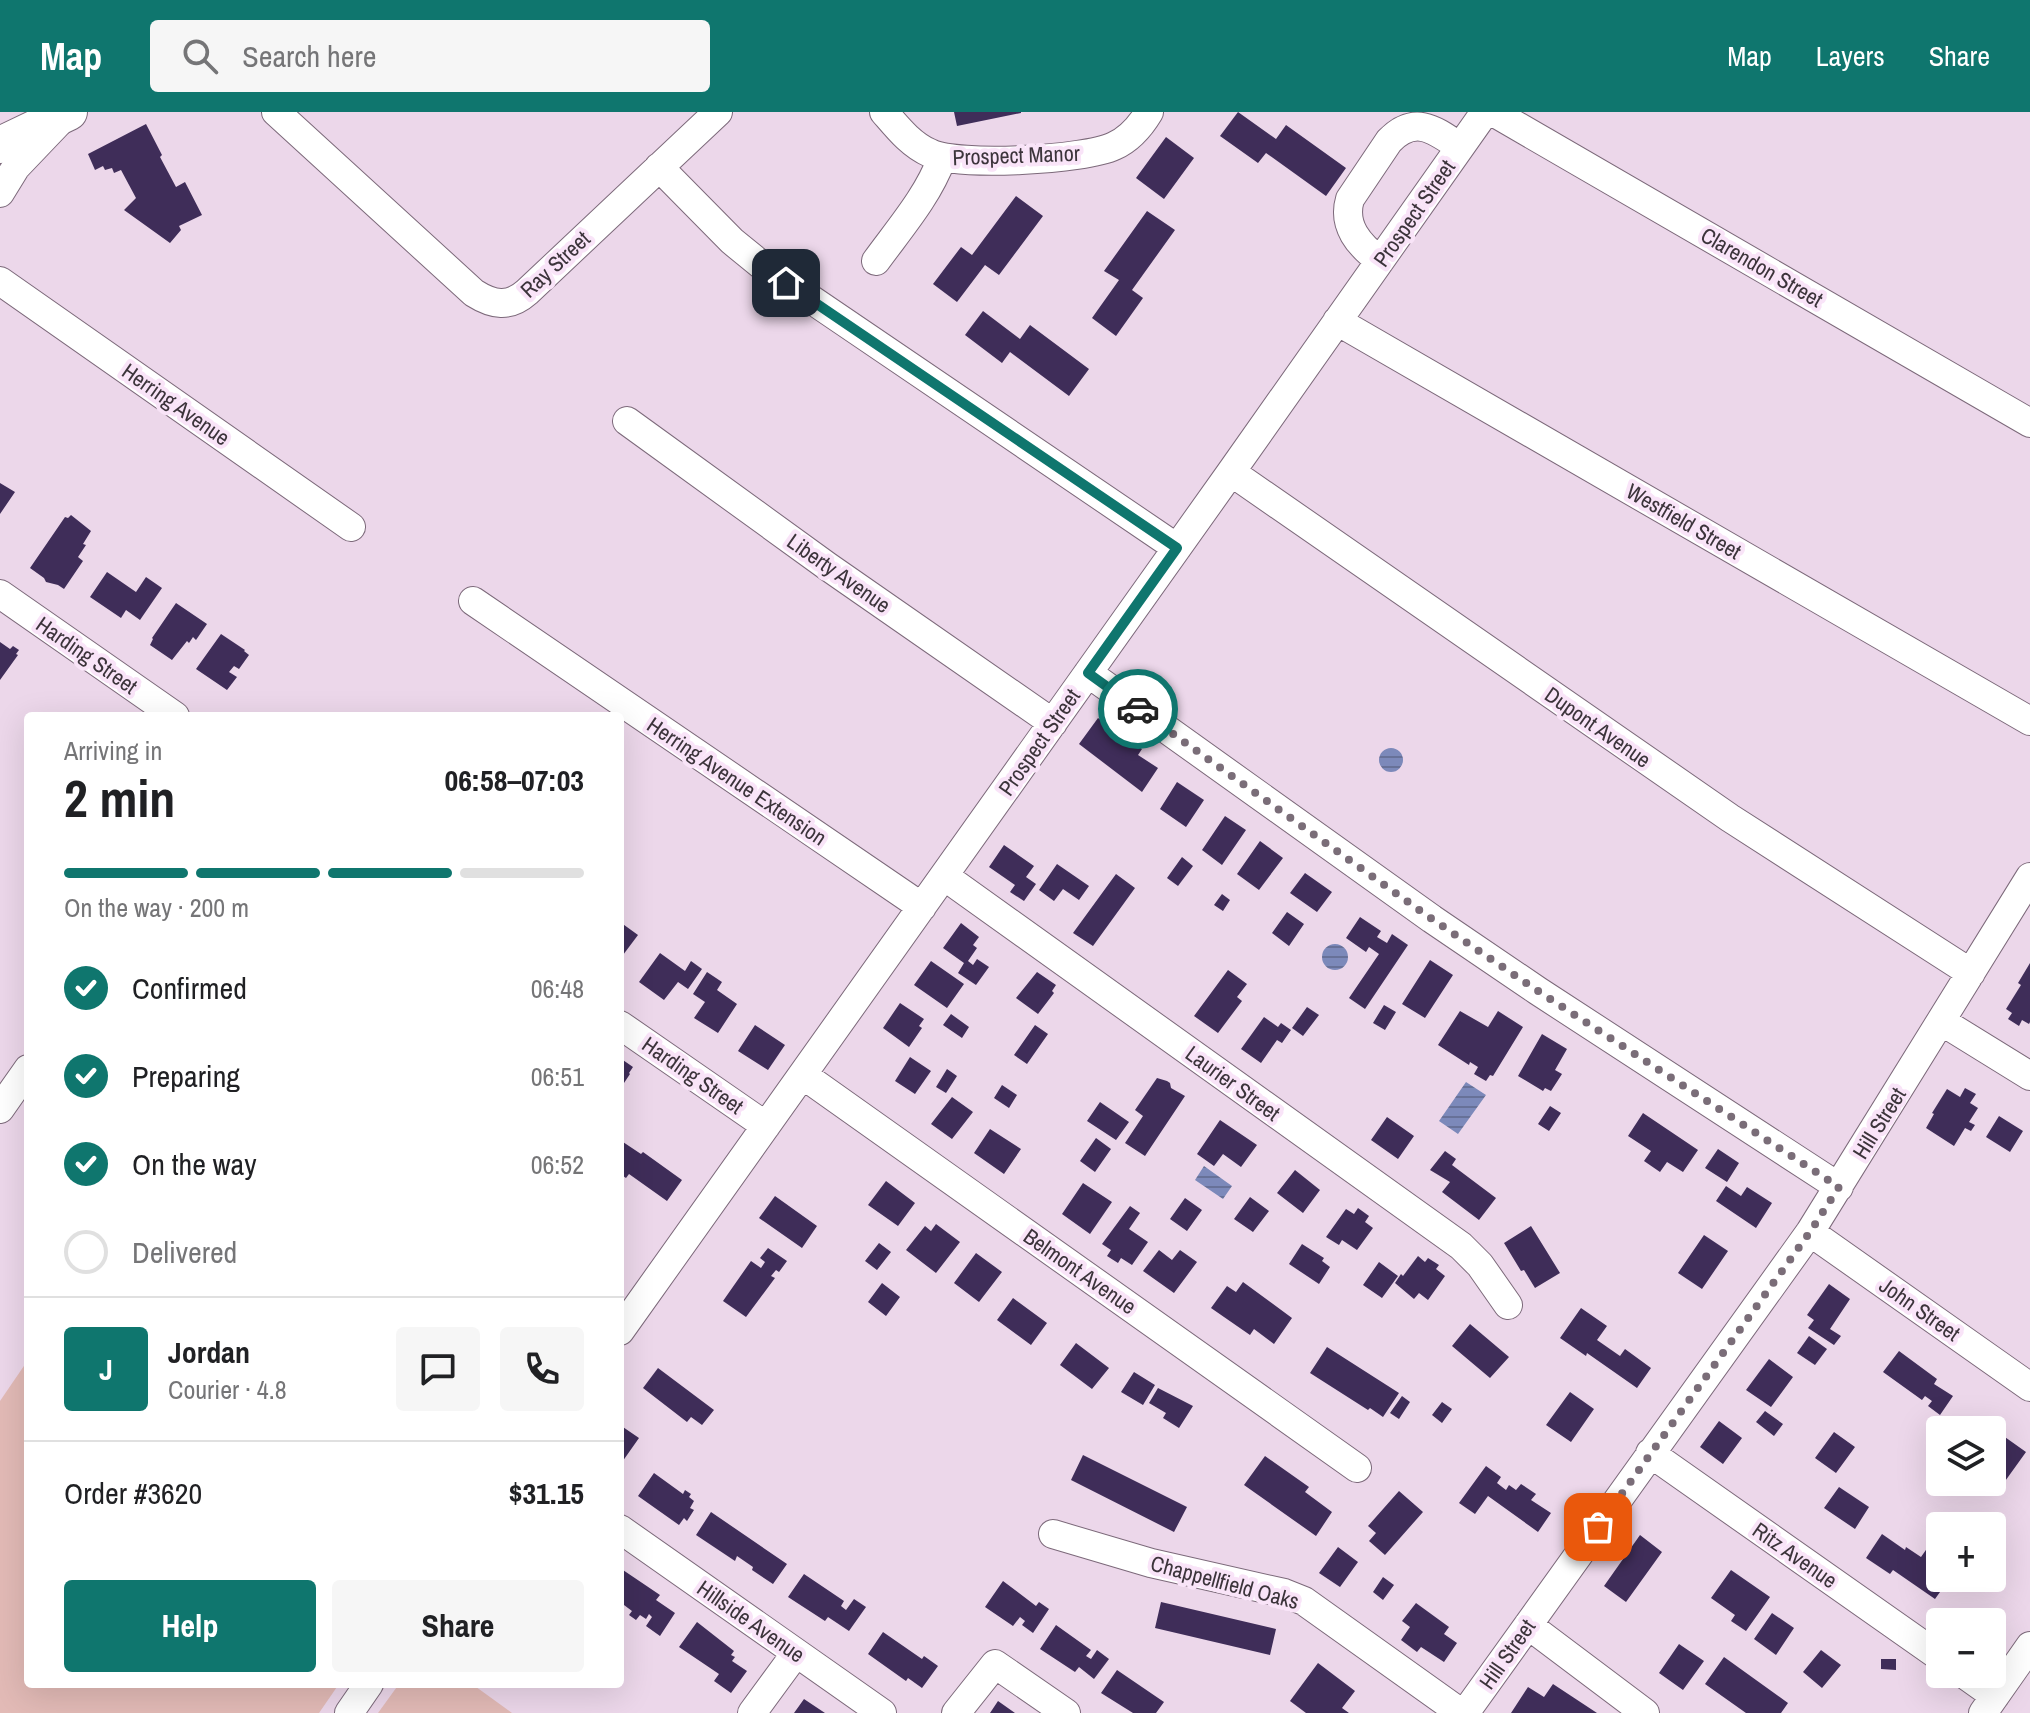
<!DOCTYPE html>
<meta charset="utf-8">
<style>
:root{--surface:#fff;--page:#f6f6f6;--text:#202124;--muted:#757577;--line:#e0e0e0;--accent:#0f766e}
body{margin:0;font-family:"Archivo Narrow",sans-serif;background:var(--page);color:var(--text);height:100vh;display:flex;flex-direction:column;font-size:30px;white-space:nowrap}
*{box-sizing:border-box;margin:0}
p{font-size:26px;color:var(--muted)}
.icon{flex:none;width:44px;height:44px;fill:none;stroke:currentColor;stroke-width:2;stroke-linecap:round;stroke-linejoin:round}
.map{position:relative;flex:1;overflow:hidden}
.drawer{position:absolute;left:24px;top:600px;width:600px;height:976px;display:flex;flex-direction:column;background:var(--surface);border-radius:8px;box-shadow:0 8px 32px #0002}
.drawer>*{flex:none}
.controls{position:absolute;left:1926px;top:1304px;display:grid;gap:16px}
.controls a{display:grid;place-items:center;width:80px;height:80px;border-radius:8px;background:var(--surface);box-shadow:0 8px 32px #0002;font-size:40px}
.pin{position:absolute;display:grid;place-items:center;width:68px;height:68px;color:#fff;margin:-34px;border-radius:16px;box-shadow:0 4px 12px #0006}
.courier{position:absolute;display:grid;place-items:center;width:80px;height:80px;margin:-40px;border:6px solid #0f766e;border-radius:50%;background:#fff;color:#222;box-shadow:0 2px 10px #0007}
.overview em{font-style:normal;font-weight:700}
.overview div{display:flex;flex-direction:column-reverse}
.overview{display:flex;align-items:center;justify-content:space-between;height:136px;padding:0 40px}
h1{font-size:52px;font-weight:700;line-height:60px}
.bar{display:grid;grid-template-columns:repeat(4,1fr);gap:12px 8px;align-content:center;height:96px;padding:0 40px}
.bar i{height:10px;border-radius:6px;background:var(--line)}
.bar .current{background:var(--accent)}
.bar p{grid-column:span 4}
.line{display:flex;align-items:center;gap:20px;padding:0 40px;border-top:2px solid var(--line)}
.line div{flex:1}
.round{display:grid;place-items:center;flex:none;width:84px;height:84px;border-radius:8px;background:var(--page)}
ol{padding:0 40px;list-style:none}
li{display:flex;align-items:center;gap:24px;height:88px}
li p{margin-inline-start:auto}
li .icon{padding:8px;border-radius:50%;background:var(--accent);color:#fff;stroke-width:4}
li:last-child{color:var(--muted)}
li i{width:44px;height:44px;border:4px solid var(--line);border-radius:50%}
.button{display:flex;gap:16px;margin-top:auto;padding:16px 40px}
.button a{flex:1;height:92px;border-radius:8px;background:var(--accent);color:#fff;font-size:32px;font-weight:700;line-height:92px;text-align:center}
.button a+a{background:var(--page);color:var(--text)}
header{display:flex;align-items:center;gap:48px;box-sizing:border-box;height:112px;padding:0 40px;background:var(--accent);color:#fff}
header strong{font-size:38px}
nav{display:flex;gap:44px;margin-inline-start:auto;font-size:28px}
.search{width:560px;height:72px;background:var(--page);display:flex;align-items:center;gap:20px;box-sizing:border-box;padding:0 28px;border-radius:8px;color:var(--muted);font-size:30px}
.map>svg:first-child{display:block}
</style>
<header>
<strong>Map</strong>
<div class="search"><svg class="icon" aria-label="search" viewBox="0 0 24 24"><circle cx="10" cy="10" r="6"/><path d="M15 15l6 6"/></svg>Search here</div>
<nav><a>Map</a><a>Layers</a><a>Share</a></nav>
</header>
<div class="map">
<svg width="2030" height="1601" viewBox="0 0 2030 1601">
<defs>
<pattern id="water-rules" width="6" height="5" patternUnits="userSpaceOnUse" patternTransform="scale(2)"><rect width="6" height="5" fill="#7c89ba"/><path d="M0 2.5h6" fill="none" stroke="#677198"/></pattern>
</defs>
<rect width="100%" height="100%" fill="#ecd7ea"/>
<path fill="#e2bab6" d="M28 1248V1572H339L319 1601H0V1289Z
M399 1572H472L512 1601H378Z"/>
<path fill="url(#water-rules)" d="M1379 648a12 12 0 1 1 24 0a12 12 0 1 1-24 0Z
M1322 845a13 13 0 1 1 26 0a13 13 0 1 1-26 0Z
M1466 970 1486 983 1458 1022 1439 1009Z
M1204 1054 1232 1074 1223 1087 1195 1068Z"/>
<path fill="#3f2d59" d="M954 0H1021V1L957 14Z
M1238 0 1276 27 1286 13 1346 56 1326 84 1266 41 1258 51 1220 24Z
M146 12 162 43 160 45 176 75 185 70 202 103 179 114 181 118 170 131 124 98 136 86 121 58 114 61 112 56 105 58 103 54 95 58 88 42Z
M1166 25 1194 46 1164 87 1136 66Z
M1016 84 1043 104 999 163 985 153 957 190 933 172 961 135 972 143Z
M1147 99 1175 118 1132 178 1143 186 1116 224 1092 206 1119 168 1104 159Z
M983 199 1020 227 1030 213 1089 257 1069 284 1010 240 1002 251 965 223Z
M0 371 15 380 0 402Z
M71 403 91 419 83 432 86 433 78 445 83 449 64 477 58 473 46 470 44 466 30 456 65 405 68 406Z
M107 460 136 480 146 465 162 476 140 508 126 498 121 506 90 485Z
M176 491 207 512 196 528 193 525 189 531 187 529 172 548 150 533 153 527 152 526Z
M221 522 245 538 244 539 249 543 239 557 234 554 229 560 237 565 227 578 196 557Z
M0 530 10 537 13 534 19 538 16 542 18 543 0 568Z
M1098 606 1142 637 1138 643 1158 656 1142 680 1079 632Z
M1177 670 1204 688 1186 715 1160 697Z
M1225 704 1246 718 1222 753 1202 738Z
M1260 729 1283 746 1259 778 1237 762Z
M1004 733 1034 754 1026 765 1036 772 1024 789 1010 780 1015 773 989 755Z
M1182 745 1193 754 1178 774 1167 766Z
M1057 752 1089 774 1079 788 1063 777 1054 789 1039 778Z
M1305 761 1332 780 1317 800 1290 781Z
M1116 762 1135 776 1093 834 1073 821Z
M1222 782 1230 788 1223 799 1214 793Z
M1287 800 1304 812 1289 834 1272 821Z
M1360 805 1381 819 1377 825 1387 831 1392 822 1408 833 1365 897 1349 886 1379 842 1369 835 1366 840 1346 826Z
M620 810 638 823 620 847Z
M961 811 979 825 973 833 977 836 968 849 973 853 977 847 989 855 976 873 958 861 964 851 943 836Z
M660 841 685 859 691 849 702 857 688 877 678 870 664 888 639 870Z
M1430 848 1453 863 1425 906 1402 892Z
M931 849 964 872 947 896 914 873Z
M2030 851V910L2029 912 2022 908 2019 914 2008 907 2012 901 2006 897 2021 873 2018 871Z
M1228 858 1247 872 1237 885 1242 889 1218 921 1194 904Z
M707 860 722 870 717 878 737 892 718 921 694 906 705 890 693 882Z
M1037 860 1056 873 1052 879 1054 881 1038 902 1016 886Z
M900 891 924 907 919 914 922 916 909 935 883 916Z
M1384 893 1396 900 1385 918 1373 911Z
M1307 895 1319 903 1303 924 1292 916Z
M1460 899 1488 915 1498 899 1523 915 1493 964 1490 963 1486 969 1474 962 1478 955 1470 950 1469 953 1438 933Z
M951 902 969 915 962 926 943 913Z
M1264 905 1278 915 1281 911 1291 918 1282 931 1277 928 1261 951 1241 937Z
M755 913 785 933 768 958 738 939Z
M1035 913 1048 922 1027 952 1014 943Z
M1542 922 1567 937 1555 958 1562 962 1551 979 1545 976 1543 979 1518 964Z
M910 945 931 959 915 982 895 969Z
M620 946 633 955 629 961 630 962 620 977Z
M947 957 957 964 946 981 936 975Z
M1157 966 1167 969 1170 971 1171 976 1185 984 1145 1044 1125 1031 1143 1004 1135 998Z
M1002 973 1017 983 1009 996 994 986Z
M1965 976 1976 982 1970 991 1978 996 1969 1010 1975 1013 1971 1019 1965 1016 1954 1034 1926 1016 1934 1002 1932 1001 1947 977 1960 985Z
M952 985 973 1000 952 1027 931 1012Z
M1100 990 1129 1010 1116 1028 1087 1009Z
M1550 994 1561 1001 1549 1019 1538 1012Z
M1643 1001 1698 1038 1683 1060 1667 1050 1660 1060 1644 1049 1651 1039 1628 1024Z
M1999 1004 2023 1019 2010 1040 1986 1025Z
M1387 1005 1414 1024 1398 1047 1371 1028Z
M1220 1008 1257 1033 1241 1055 1223 1042 1214 1054 1197 1042Z
M990 1017 1021 1037 1004 1062 974 1041Z
M1096 1026 1111 1037 1095 1060 1080 1049Z
M620 1028 641 1042 643 1040 682 1068 667 1089 629 1062 626 1066 620 1062Z
M1718 1037 1739 1051 1727 1070 1705 1056Z
M1445 1039 1456 1047 1452 1053 1496 1086 1479 1108 1442 1080 1450 1070 1430 1058Z
M1295 1058 1320 1078 1303 1101 1277 1081Z
M886 1069 915 1091 898 1114 868 1093Z
M1083 1071 1112 1090 1090 1122 1062 1102Z
M1726 1074 1741 1084 1747 1075 1772 1091 1756 1116 1716 1089Z
M775 1084 817 1114 802 1136 759 1106Z
M1250 1085 1269 1099 1253 1120 1234 1107Z
M1185 1086 1202 1098 1187 1119 1170 1107Z
M1130 1094 1140 1101 1129 1117 1148 1130 1132 1153 1121 1146 1118 1151 1107 1144 1111 1138 1102 1132Z
M1358 1096 1369 1104 1365 1110 1373 1116 1357 1138 1342 1128 1339 1133 1326 1125 1346 1097 1354 1102Z
M936 1112 960 1130 936 1161 906 1138 925 1114 931 1119Z
M1531 1114 1560 1161 1535 1176 1524 1158 1521 1159 1504 1131Z
M1704 1123 1728 1139 1702 1177 1678 1161Z
M879 1131 891 1140 877 1158 865 1149Z
M1302 1132 1324 1146 1322 1149 1330 1155 1319 1172 1289 1152Z
M768 1136 787 1149 779 1160 776 1158 771 1164 775 1166 746 1205 723 1189 751 1149 761 1156 765 1150 760 1146Z
M1159 1138 1172 1148 1180 1138 1197 1150 1174 1181 1143 1159Z
M976 1141 1002 1160 979 1190 954 1171Z
M1418 1144 1425 1150 1428 1146 1439 1153 1436 1157 1445 1164 1428 1188 1419 1181 1414 1187 1395 1171 1401 1162 1403 1164Z
M1379 1150 1398 1164 1382 1186 1363 1173Z
M1243 1170 1292 1206 1274 1232 1254 1217 1250 1223 1211 1196 1227 1174 1236 1180Z
M882 1171 900 1185 886 1204 868 1190Z
M1829 1172 1850 1187 1830 1217 1841 1224 1834 1233 1808 1216 1814 1208 1807 1203Z
M1013 1186 1047 1211 1031 1233 997 1208Z
M1581 1196 1607 1214 1597 1228 1620 1244 1625 1237 1651 1256 1637 1276 1587 1241 1586 1244 1560 1226Z
M1470 1212 1509 1245 1490 1266 1452 1234Z
M1809 1224 1827 1237 1815 1253 1797 1241Z
M1076 1231 1109 1256 1092 1277 1060 1253Z
M1327 1235 1399 1281 1383 1305 1370 1296 1368 1298 1310 1261Z
M1899 1239 1937 1267 1934 1272 1953 1284 1940 1303 1928 1294 1932 1289 1925 1284 1922 1288 1883 1260Z
M1769 1247 1793 1265 1771 1295 1746 1278Z
M658 1256 714 1298 702 1313 691 1305 687 1310 643 1276Z
M1134 1260 1155 1273 1143 1293 1121 1280Z
M1158 1276 1193 1294 1179 1316 1163 1306 1166 1301 1149 1291Z
M1570 1280 1594 1297 1571 1330 1546 1313Z
M1402 1284 1410 1290 1399 1307 1390 1301Z
M1442 1290 1452 1297 1442 1311 1432 1303Z
M1765 1299 1783 1312 1774 1324 1756 1310Z
M1719 1309 1742 1326 1723 1352 1700 1335Z
M620 1313 639 1326 620 1353Z
M1995 1318 2026 1340 1998 1379 1985 1370H1992V1321Z
M1834 1320 1855 1335 1836 1361 1815 1346Z
M1083 1343 1187 1395 1174 1420 1071 1368Z
M1265 1344 1309 1375 1305 1380 1332 1400 1316 1424 1244 1373Z
M1486 1354 1501 1365 1497 1371 1506 1378 1509 1373 1516 1378 1521 1372 1536 1382 1531 1388 1551 1401 1538 1420 1488 1384 1475 1402 1459 1391Z
M654 1361 683 1382 685 1378 691 1382 689 1385 694 1389 690 1396 694 1398 687 1409 684 1406 679 1413 638 1384Z
M1839 1375 1869 1395 1855 1417 1824 1396Z
M1399 1379 1423 1400 1385 1443 1369 1429 1376 1421 1368 1414Z
M711 1400 787 1452 773 1472 752 1458 753 1455 737 1444 735 1449 696 1423Z
M1882 1422 1905 1438 1906 1435 1921 1445 1928 1435 1940 1443V1466H1950L1935 1487 1893 1458 1890 1462 1866 1446Z
M1640 1423 1662 1440 1626 1490 1604 1474Z
M1338 1435 1358 1450 1340 1475 1319 1461Z
M620 1456 660 1483 656 1488 675 1501 660 1524 646 1514 652 1505 649 1502 646 1507 640 1503 636 1508 629 1503 632 1499 620 1490Z
M1731 1458 1770 1485 1746 1519 1731 1509 1735 1503 1711 1486Z
M804 1462 844 1489 841 1494 846 1498 854 1487 866 1495 849 1519 828 1505 825 1509 788 1485Z
M1383 1465 1394 1473 1383 1488 1373 1480Z
M1003 1469 1036 1494 1039 1490 1049 1497 1033 1521 1022 1513 1025 1509 1020 1505 1013 1514 985 1495Z
M1161 1490 1276 1517 1270 1543 1155 1516Z
M1416 1491 1449 1515 1444 1522 1457 1531 1444 1550 1421 1535 1417 1540 1401 1528 1410 1515 1402 1509Z
M1772 1501 1794 1516 1776 1543 1754 1527Z
M697 1510 734 1539 731 1543 735 1545 732 1549 747 1559 731 1581 714 1569 719 1562 679 1535Z
M1056 1513 1091 1538 1086 1544 1091 1547 1097 1538 1109 1547 1094 1567 1079 1555 1075 1560 1040 1537Z
M883 1520 922 1547 924 1544 938 1554 922 1576 908 1566 906 1569 868 1542Z
M1679 1532 1704 1549 1683 1578 1659 1561Z
M1821 1538 1841 1553 1822 1576 1803 1560Z
M1724 1545 1788 1591 1781 1601H1746L1705 1572Z
M1881 1547H1896V1558L1881 1557Z
M1318 1551 1355 1579 1342 1596 1349 1601H1306L1290 1589Z
M1117 1558 1164 1590 1156 1601H1133L1101 1581Z
M1553 1572 1597 1601H1511L1528 1575 1544 1585Z
M804 1587 825 1601H794Z
M998 1589 1015 1601H990Z"/>
<g fill="none" stroke-linecap="round" stroke-linejoin="round">
<defs>
<path id="minor" d="M276 0 474 181C493 193 509 196 527 180L718 0
M884 0C897 15 911 33 930 41 958 55 1085 48 1114 34 1130 27 1140 15 1149 0
M1493 0 2030 311
M659 55 732 129 765 156 1177 436
M0 81 16 55 58 11
M876 149C900 116 928 84 942 46
M1380 149C1359 133 1342 114 1350 87L1389 29C1415 2 1435 18 1460 35
M0 169 351 415
M1337 209 2030 609
M627 309 827 454 1053 611
M1231 360 1730 706 1971 861
M0 482 175 604
M473 489 922 795
M1088 561 1432 807 1538 879 1839 1075
M944 764 1461 1134 1480 1153 1508 1193
M1941 909 2030 964
M620 913 766 1014
M803 963 1357 1356
M0 997 28 957
M1810 1120 2030 1275
M620 1219 1231 360 1485 0
M1650 1341 1940 1545
M620 1417 882 1601
M1053 1422 1151 1451 1284 1481 1304 1489 1461 1601
M1528 1513 1645 1601
M1964 1562 1995 1584
M349 1601 369 1572
M752 1601 796 1541
M956 1601 995 1552 1066 1601
M1465 1601 1810 1120 2030 765
M1983 1601 2030 1534"/>
<path id="major" d="M0 33 69 0"/>
</defs>
<use href="#minor" stroke="#7c697a" stroke-width="30"/>
<use href="#major" stroke="#7c697a" stroke-width="38"/>
<use href="#minor" stroke="#fff" stroke-width="28"/>
<use href="#major" stroke="#fff" stroke-width="36"/>
</g>
<g fill="none" stroke-linecap="round" stroke-linejoin="round">
<path stroke="#7a6d78" stroke-width="8" stroke-dasharray="0 14.4" d="M1138 597 1432 807 1538 879 1839 1075 1810 1120 1598 1415"/>
<path stroke="#0f766e" stroke-width="10" d="M786 171 1177 436 1088 561 1138 597"/>
</g>
<g text-anchor="middle" stroke-width="8" stroke-linejoin="round" paint-order="stroke">
<g font-size="22" fill="#3c343b" stroke="#f9e4f8">
<text transform="translate(1016 43) rotate(-2)" y="8">Prospect Manor</text>
<text transform="translate(1414 101) rotate(-55)" y="8">Prospect Street</text>
<text transform="translate(555 152) rotate(-43)" y="8">Ray Street</text>
<text transform="translate(1762 155) rotate(30)" y="8">Clarendon Street</text>
<text transform="translate(176 292) rotate(35)" y="8">Herring Avenue</text>
<text transform="translate(1684 409) rotate(30)" y="8">Westfield Street</text>
<text transform="translate(839 461) rotate(35)" y="8">Liberty Avenue</text>
<text transform="translate(87 543) rotate(35)" y="8">Harding Street</text>
<text transform="translate(1598 615) rotate(35)" y="8">Dupont Avenue</text>
<text transform="translate(1039 630) rotate(-55)" y="8">Prospect Street</text>
<text transform="translate(737 669) rotate(34)" y="8">Herring Avenue Extension</text>
<text transform="translate(693 963) rotate(35)" y="8">Harding Street</text>
<text transform="translate(1233 971) rotate(36)" y="8">Laurier Street</text>
<text transform="translate(1879 1011) rotate(-58)" y="8">Hill Street</text>
<text transform="translate(1080 1159) rotate(35)" y="8">Belmont Avenue</text>
<text transform="translate(1920 1197) rotate(35)" y="8">John Street</text>
<text transform="translate(1795 1443) rotate(35)" y="8">Ritz Avenue</text>
<text transform="translate(1225 1470) rotate(15)" y="8">Chappellfield Oaks</text>
<text transform="translate(751 1509) rotate(35)" y="8">Hillside Avenue</text>
<text transform="translate(1507 1542) rotate(-55)" y="8">Hill Street</text>
</g>
</g>
</svg>
<div class="controls">
<a><svg class="icon" aria-label="layers" viewBox="0 0 24 24"><path d="M12 4l9 5-9 5-9-5zM3 14l9 5 9-5"/></svg></a>
<a>+</a>
<a>−</a>
</div>
<div class="pin" style="left:1598px;top:1415px;background:#ea580c"><svg class="icon" aria-label="bag" viewBox="0 0 24 24"><path d="M5 8h14l-1 12H6zM9 8a3 3 0 0 1 6 0"/></svg></div>
<div class="pin" style="left:786px;top:171px;background:#1f2937"><svg class="icon" aria-label="home" viewBox="0 0 24 24"><path d="M3 11l9-7 9 7M6 9v11h12V9"/></svg></div>
<div class="courier" style="left:1138px;top:597px"><svg class="icon" aria-label="car" viewBox="0 0 24 24"><path d="M5 17H2v-5l4-1 3-4h7l3 4 3 1v5h-3M9 17h6M6 11h13"/><circle cx="7" cy="17" r="2"/><circle cx="17" cy="17" r="2"/></svg></div>
<section class="drawer">
<div class="overview"><div><h1>2 min</h1><p>Arriving in</p></div><em>06:58–07:03</em></div>
<div class="bar"><i class="current"></i><i class="current"></i><i class="current"></i><i></i><p>On the way · 200 m</p></div>
<ol>
<li><svg class="icon" aria-label="check" viewBox="0 0 24 24"><path d="M5 12l5 5 9-10"/></svg>Confirmed<p>06:48</p></li>
<li><svg class="icon" aria-label="check" viewBox="0 0 24 24"><path d="M5 12l5 5 9-10"/></svg>Preparing<p>06:51</p></li>
<li><svg class="icon" aria-label="check" viewBox="0 0 24 24"><path d="M5 12l5 5 9-10"/></svg>On the way<p>06:52</p></li>
<li><i></i>Delivered</li>
</ol>
<div class="line" style="height:144px"><b class="round" style="background:var(--accent);color:#fff">J</b><div><b>Jordan</b><p>Courier · 4.8</p></div><a class="round"><svg class="icon" aria-label="chat" viewBox="0 0 24 24"><path d="M4 5h16v11H9l-5 4z"/></svg></a><a class="round"><svg class="icon" aria-label="phone" viewBox="0 0 24 24"><path d="M5 4h4l2 5-3 2q2 4 5 5l2-3 5 2v4C11 20 4 13 5 4z"/></svg></a></div>
<div class="line" style="height:104px"><div>Order #3620</div><b>$31.15</b></div>
<div class="button"><a>Help</a><a>Share</a></div>
</section>
</div>
